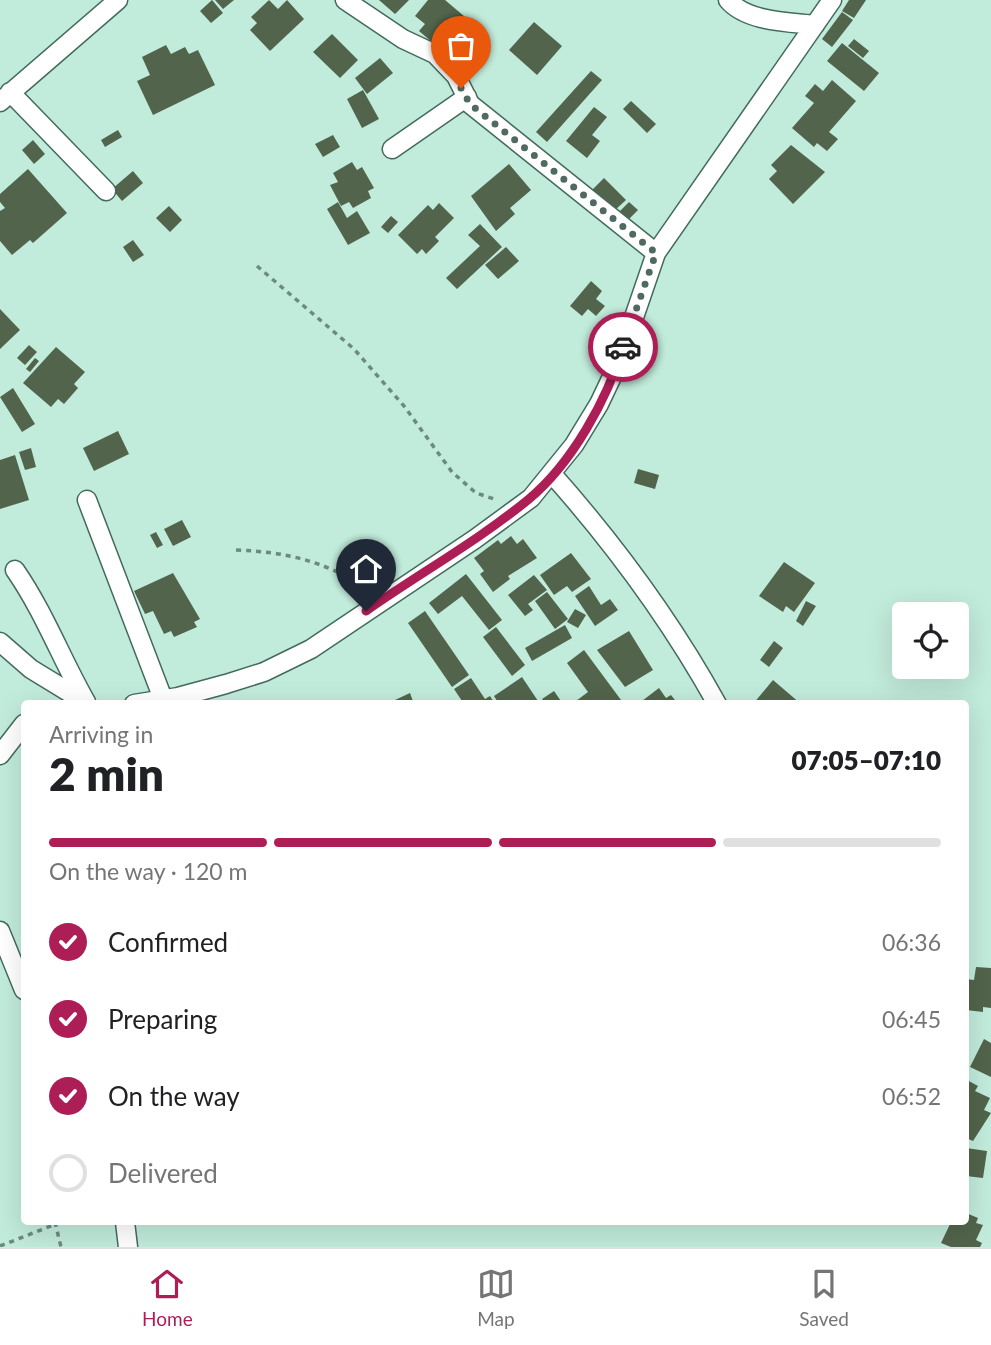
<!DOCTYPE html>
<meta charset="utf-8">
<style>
:root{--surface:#fff;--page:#f6f6f6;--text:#202124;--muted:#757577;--line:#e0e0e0;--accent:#ad1e57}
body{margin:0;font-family:Lato,sans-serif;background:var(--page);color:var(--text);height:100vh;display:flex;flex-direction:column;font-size:26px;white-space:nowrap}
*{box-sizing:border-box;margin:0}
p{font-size:23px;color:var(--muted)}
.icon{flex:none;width:38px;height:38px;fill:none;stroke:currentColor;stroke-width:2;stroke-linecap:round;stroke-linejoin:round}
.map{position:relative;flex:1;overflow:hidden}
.side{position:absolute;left:21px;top:700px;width:948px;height:525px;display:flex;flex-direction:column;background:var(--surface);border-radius:7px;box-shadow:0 7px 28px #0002}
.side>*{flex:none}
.tools{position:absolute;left:892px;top:602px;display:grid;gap:14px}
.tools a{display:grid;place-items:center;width:77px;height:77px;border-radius:7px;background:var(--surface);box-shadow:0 7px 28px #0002;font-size:35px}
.pin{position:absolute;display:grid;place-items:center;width:60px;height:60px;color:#fff;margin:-72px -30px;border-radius:50% 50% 50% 0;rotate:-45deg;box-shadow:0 0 7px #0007}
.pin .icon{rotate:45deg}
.courier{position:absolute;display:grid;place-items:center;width:70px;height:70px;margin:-35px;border:5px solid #ad1e57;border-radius:50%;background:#fff;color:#222;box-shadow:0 2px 9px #0007}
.summary em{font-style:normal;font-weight:800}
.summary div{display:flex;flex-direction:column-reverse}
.summary{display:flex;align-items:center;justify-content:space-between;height:119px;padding:0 28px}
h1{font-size:46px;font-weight:800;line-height:52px}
.bar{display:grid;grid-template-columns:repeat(4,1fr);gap:10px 7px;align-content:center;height:84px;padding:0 28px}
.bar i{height:9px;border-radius:5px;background:var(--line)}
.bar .active{background:var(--accent)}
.bar p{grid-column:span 4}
ol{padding:0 28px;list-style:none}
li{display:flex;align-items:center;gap:21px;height:77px}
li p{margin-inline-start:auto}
li .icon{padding:7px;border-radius:50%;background:var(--accent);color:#fff;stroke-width:4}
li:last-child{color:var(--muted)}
li i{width:38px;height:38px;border:4px solid var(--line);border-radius:50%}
.tab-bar{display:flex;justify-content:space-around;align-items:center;height:98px;border-top:2px solid var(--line);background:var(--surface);font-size:19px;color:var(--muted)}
.tab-bar a{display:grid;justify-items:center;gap:4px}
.tab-bar .active{color:var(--accent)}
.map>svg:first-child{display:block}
</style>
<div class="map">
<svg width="991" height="1247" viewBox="0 0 991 1247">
<rect width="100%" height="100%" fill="#c1ebdb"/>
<path fill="#52644b" d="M212 0 223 13 211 23 200 11Z
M215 0H234L223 9Z
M269 0 278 9 287 0 304 19 270 51 250 30 257 23 251 17Z
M379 0H409L395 14Z
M428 0H445L471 22 445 53 419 31 425 24 415 16Z
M849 0H866L854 18 842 11Z
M842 12 853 20 832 47 822 39Z
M534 22 562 46 537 75 509 50Z
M332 34 358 60 340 78 313 52Z
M854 39 869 51 863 58 848 46Z
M842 43 879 73 864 91 827 61Z
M166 45 171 54 185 47 189 54 198 50 215 85 153 115 137 81 150 75 142 57Z
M380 58 393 73 367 94 355 78Z
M591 71 602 80 547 142 536 132Z
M832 80 856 101 829 132 838 139 827 151 817 143 814 147 792 128 814 103 805 96 815 84 823 91Z
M363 90 379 119 362 128 347 99Z
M631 101 656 124 647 133 623 109Z
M594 107 607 117 592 135 600 141 587 158 566 141Z
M118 130 122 137 105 147 101 140Z
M333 135 340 147 323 157 315 144Z
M33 140 45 154 34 164 22 150Z
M791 145 825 172 793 204 769 179 777 171 771 165Z
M352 162 357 170 362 167 374 188 368 191 371 198 353 208 349 202 341 206 330 185 338 182 333 173Z
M509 164 531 190 510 208 515 214 496 231 471 196Z
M28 169 67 213 33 243 30 240 12 255 0 241V211L5 208 0 202V194Z
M133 171 143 183 122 201 112 189Z
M604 178 626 200 614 211 592 190Z
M338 202 347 218 357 211 370 233 348 245 327 209Z
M629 202 638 210 627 221 618 213Z
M439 203 454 218 435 237 439 241 426 254 422 249 417 254 398 235 428 205 433 210Z
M169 206 182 220 170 232 156 218Z
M391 216 398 222 388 233 381 227Z
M480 224 502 247 457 289 446 278 480 246 468 235Z
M133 240 144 255 133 262 123 247Z
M506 247 519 261 498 279 485 265Z
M591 281 602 291 596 299 605 306 596 316 588 309 582 316 570 306Z
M0 309 20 330 0 349Z
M29 345 37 352 25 365 17 358Z
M56 347 85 372 74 384 78 388 64 404 58 399 51 407 23 383Z
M35 358 39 361 30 372 26 369Z
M13 388 35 424 22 432 0 397Z
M118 431 129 454 94 471 83 448Z
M31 448 36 467 25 470 19 452Z
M15 455 29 500 0 509V460Z
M638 469 659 475 655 489 634 483Z
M182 520 191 537 173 546 164 529Z
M156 532 163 545 157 548 150 535Z
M511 536 517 544 523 539 537 558 508 576 510 579 493 592 480 574 484 571 474 558 498 540 501 544Z
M571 553 591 579 572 592 567 586 554 595 540 575Z
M784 562 815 583 794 612 786 606 783 612 759 596Z
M173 573 200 619 194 622 197 627 174 637 171 631 164 634 153 611 145 614 134 591Z
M466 574 502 620 489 630 462 596 438 614 429 603Z
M534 575 547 590 528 604 533 610 525 616 508 595Z
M589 586 601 605 610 599 618 610 595 626 575 596Z
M547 592 568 619 555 629 535 601Z
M806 601 816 606 803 626 796 621Z
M575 609 586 615 578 628 567 622Z
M425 611 469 675 452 687 408 623Z
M565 625 572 638 532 661 525 648Z
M496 627 525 665 512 676 483 637Z
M629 631 653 670 625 687 597 650Z
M774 641 783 648 769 667 760 660Z
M584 650 624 704H572L588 692 567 663Z
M522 677 540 704H499L494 696Z
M471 678 485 699 490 696 495 704H464L454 689Z
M773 680 801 704H753Z
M659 688 666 698 671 695 678 704H638Z
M554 691 563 704H546L542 699Z
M410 693 414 704H396L395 700Z
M976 967 991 968V1008L983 1007V1012L966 1010V979L974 980Z
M984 1039 991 1043V1077L970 1067Z
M967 1080 978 1086 975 1091 990 1098 984 1110 991 1113 973 1141 966 1138Z
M966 1148 987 1151 983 1178 966 1176Z
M966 1213 978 1218 976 1223 983 1225 976 1240 982 1243 980 1247H951L941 1243 951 1222H966Z"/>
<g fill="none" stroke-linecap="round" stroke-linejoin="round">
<defs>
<path id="street" d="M345 0 403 39 435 54 456 76 470 104 656 253
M728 0C747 22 788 22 815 25
M10 92 106 191
M0 102 118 0
M392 149 467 97
M552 474C615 545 671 621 717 704
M87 500 163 699
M15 570C44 612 61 658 86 702
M0 642 31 669 85 702
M134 704 178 697 226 684 264 672 311 649 475 539 531 498 574 445 599 404 618 364 656 253 832 0
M0 755 24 724
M0 931 24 990
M125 1222 128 1247"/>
</defs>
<use href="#street" stroke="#446a5d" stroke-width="21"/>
<path stroke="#6d8a80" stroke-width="3.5" stroke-dasharray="5 5" stroke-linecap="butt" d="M257 266 354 349 404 406 452 472 476 493 497 500
M236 550C288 552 321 561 367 587
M55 1222 61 1247
M0 1246 56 1224"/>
<use href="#street" stroke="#fff" stroke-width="18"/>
</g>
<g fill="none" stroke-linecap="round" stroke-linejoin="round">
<path stroke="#516a61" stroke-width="7" stroke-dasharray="0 12.6" d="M461 88 470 104 656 253 623 347"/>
<path stroke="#ad1e57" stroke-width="9" d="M366 611C420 573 478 541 529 499 572 463 607 400 623 347"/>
</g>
</svg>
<div class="tools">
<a><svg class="icon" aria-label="locate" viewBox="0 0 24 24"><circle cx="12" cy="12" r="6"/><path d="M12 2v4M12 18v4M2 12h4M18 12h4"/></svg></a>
</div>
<div class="pin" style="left:461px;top:88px;background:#ea580c"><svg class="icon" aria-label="bag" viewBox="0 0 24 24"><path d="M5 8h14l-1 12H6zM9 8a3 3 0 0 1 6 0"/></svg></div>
<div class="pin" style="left:366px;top:611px;background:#1f2937"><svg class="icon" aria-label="home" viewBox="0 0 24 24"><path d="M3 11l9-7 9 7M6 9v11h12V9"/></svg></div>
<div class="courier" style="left:623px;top:347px"><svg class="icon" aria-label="car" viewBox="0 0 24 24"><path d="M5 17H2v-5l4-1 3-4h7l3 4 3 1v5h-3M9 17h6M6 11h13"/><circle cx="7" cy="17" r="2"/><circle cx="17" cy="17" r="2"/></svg></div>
<section class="side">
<div class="summary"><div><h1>2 min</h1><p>Arriving in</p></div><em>07:05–07:10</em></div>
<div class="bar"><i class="active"></i><i class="active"></i><i class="active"></i><i></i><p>On the way · 120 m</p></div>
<ol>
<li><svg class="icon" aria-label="check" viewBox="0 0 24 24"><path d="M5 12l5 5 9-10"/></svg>Confirmed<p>06:36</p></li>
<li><svg class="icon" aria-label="check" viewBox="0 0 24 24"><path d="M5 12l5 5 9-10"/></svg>Preparing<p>06:45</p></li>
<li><svg class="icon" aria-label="check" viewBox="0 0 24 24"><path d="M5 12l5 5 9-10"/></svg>On the way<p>06:52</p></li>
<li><i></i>Delivered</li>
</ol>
</section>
</div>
<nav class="tab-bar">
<a class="active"><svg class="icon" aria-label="home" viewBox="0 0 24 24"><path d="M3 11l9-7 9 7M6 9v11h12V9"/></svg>Home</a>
<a><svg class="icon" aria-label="map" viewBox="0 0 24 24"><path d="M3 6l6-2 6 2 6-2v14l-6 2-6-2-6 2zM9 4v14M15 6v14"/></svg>Map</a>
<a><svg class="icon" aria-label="saved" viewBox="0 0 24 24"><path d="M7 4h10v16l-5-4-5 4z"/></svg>Saved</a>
</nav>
